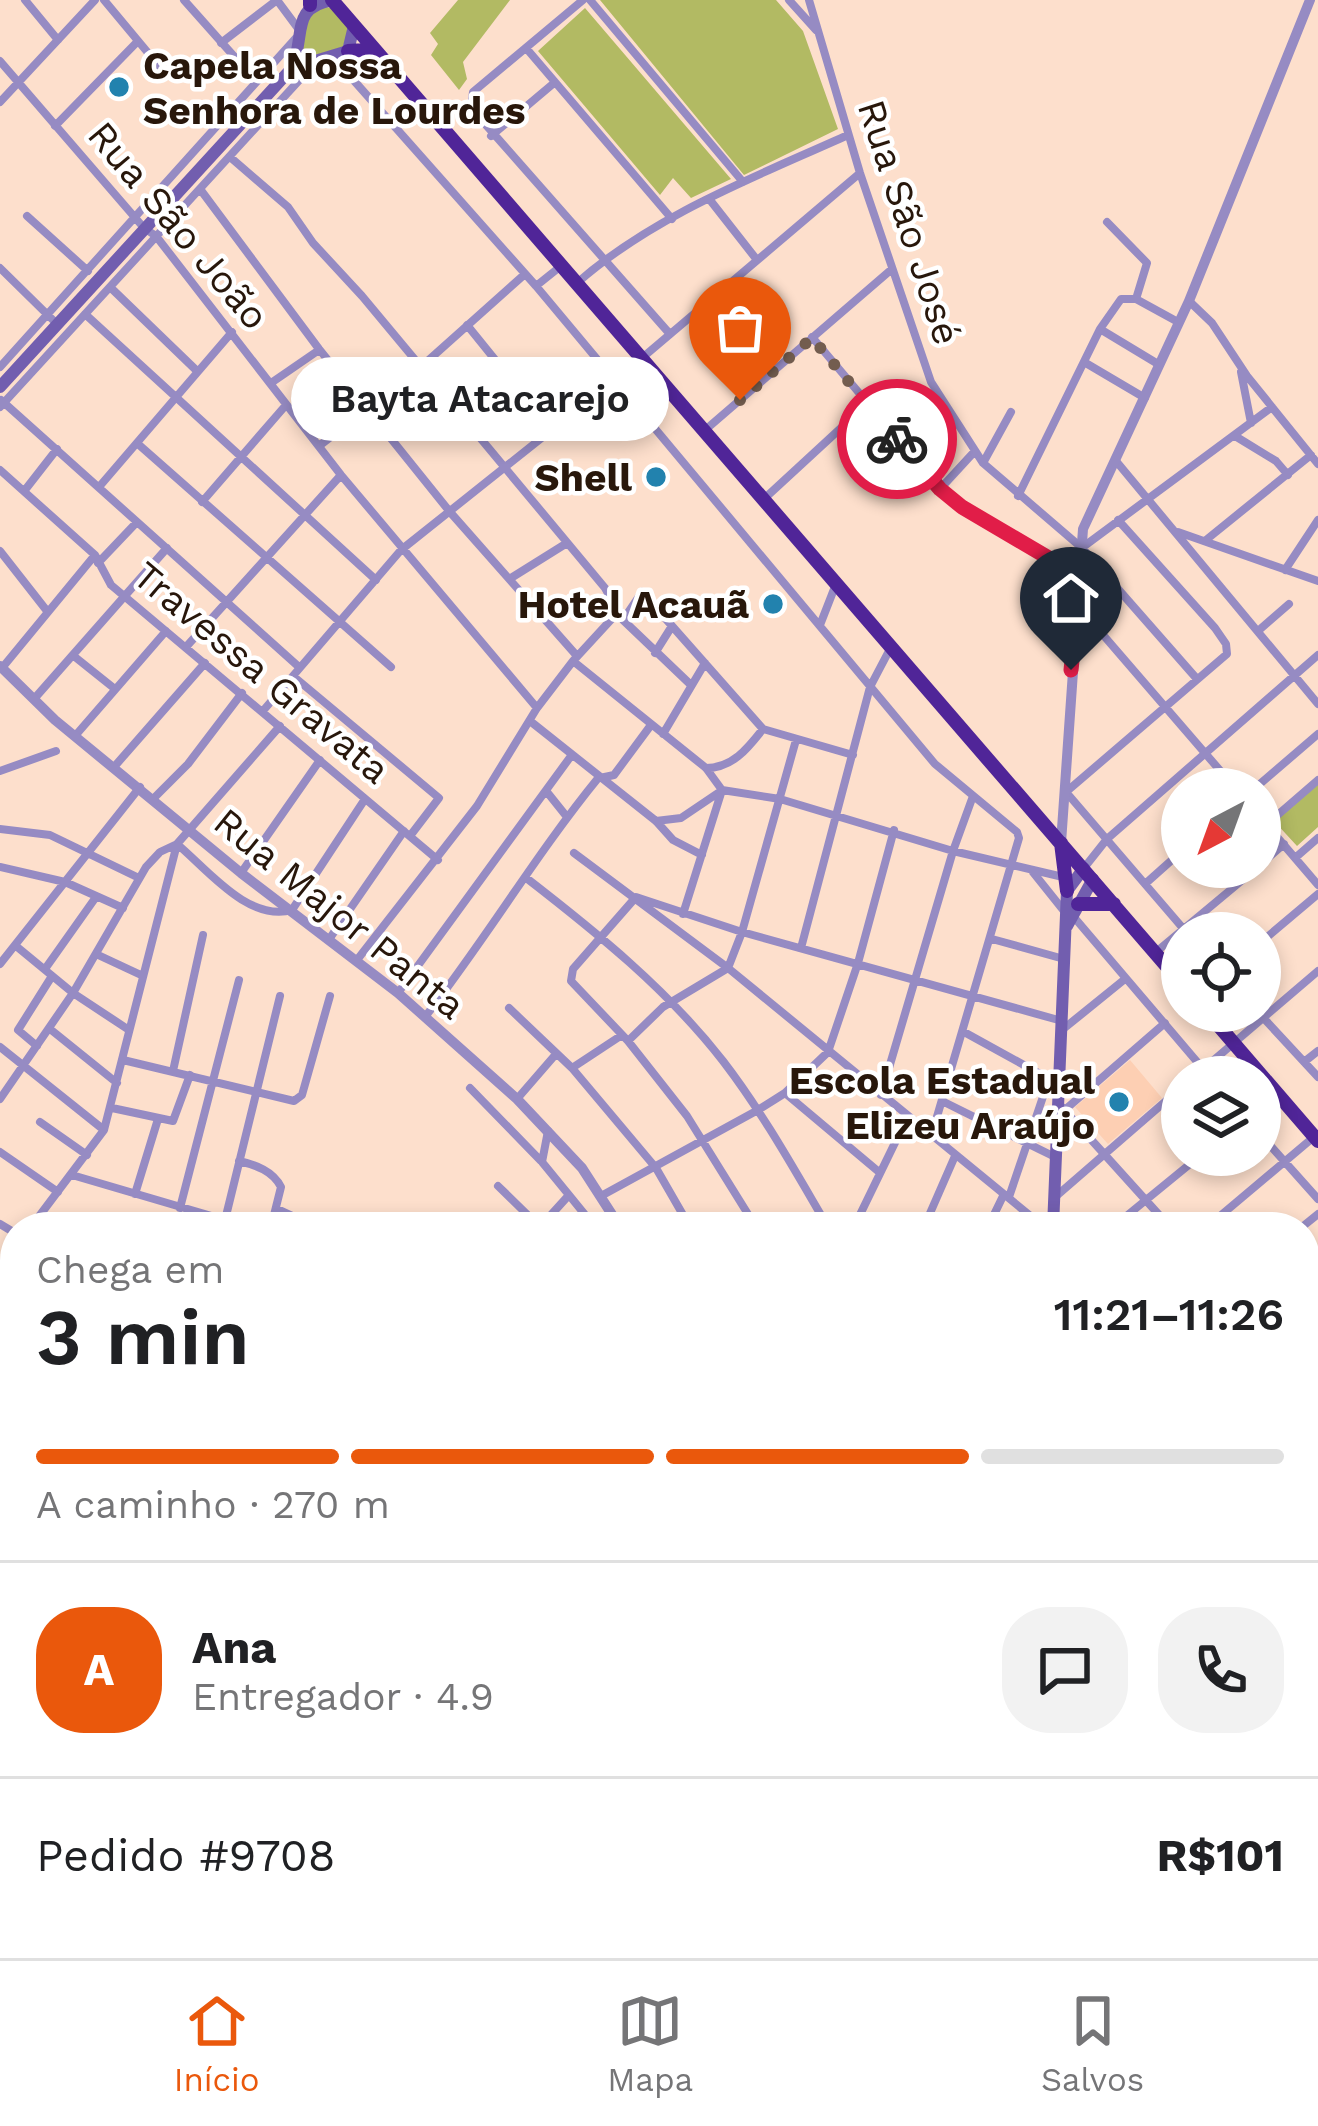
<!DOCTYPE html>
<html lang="pt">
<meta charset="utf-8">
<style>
:root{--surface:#fff;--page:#f2f2f2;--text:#202124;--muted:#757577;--line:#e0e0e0;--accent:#ea580c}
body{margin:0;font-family:"Work Sans",sans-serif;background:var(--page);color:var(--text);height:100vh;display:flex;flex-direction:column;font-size:45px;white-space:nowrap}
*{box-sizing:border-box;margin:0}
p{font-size:39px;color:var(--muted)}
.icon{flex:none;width:66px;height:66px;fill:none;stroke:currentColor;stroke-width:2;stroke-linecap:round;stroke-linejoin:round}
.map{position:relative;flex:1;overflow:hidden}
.drawer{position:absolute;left:0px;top:1212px;width:1320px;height:747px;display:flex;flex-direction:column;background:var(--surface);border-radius:48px 48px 0 0;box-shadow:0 6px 18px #0003}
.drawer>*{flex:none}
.needle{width:78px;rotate:221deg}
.tools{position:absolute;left:1161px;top:768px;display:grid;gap:24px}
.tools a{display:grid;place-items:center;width:120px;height:120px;border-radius:50%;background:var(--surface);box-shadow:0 6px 18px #0003;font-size:60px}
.pin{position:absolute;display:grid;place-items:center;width:102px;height:102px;color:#fff;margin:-123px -51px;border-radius:50% 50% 50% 0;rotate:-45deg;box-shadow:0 0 12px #0007}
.pin .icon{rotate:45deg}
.courier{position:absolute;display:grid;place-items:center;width:120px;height:120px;margin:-60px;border:9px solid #e11d48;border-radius:50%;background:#fff;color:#222;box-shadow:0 3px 15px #0007}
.bubble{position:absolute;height:84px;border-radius:42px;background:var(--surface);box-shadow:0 6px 18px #0003;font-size:39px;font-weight:600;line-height:84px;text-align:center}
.summary em{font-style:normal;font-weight:600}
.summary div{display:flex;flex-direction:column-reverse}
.summary{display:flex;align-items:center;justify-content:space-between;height:204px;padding:0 36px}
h1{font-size:78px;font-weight:600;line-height:90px}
.bar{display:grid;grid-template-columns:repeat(4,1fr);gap:18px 12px;align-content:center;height:144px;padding:0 36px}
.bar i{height:15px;border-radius:9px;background:var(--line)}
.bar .on{background:var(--accent)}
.bar p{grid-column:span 4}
.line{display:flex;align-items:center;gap:30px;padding:0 36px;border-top:3px solid var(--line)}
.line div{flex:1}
.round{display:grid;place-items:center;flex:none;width:126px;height:126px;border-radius:48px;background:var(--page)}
.tabs{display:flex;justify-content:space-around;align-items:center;height:168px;border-top:3px solid var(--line);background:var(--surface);font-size:33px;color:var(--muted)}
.tabs a{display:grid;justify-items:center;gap:6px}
.tabs .on{color:var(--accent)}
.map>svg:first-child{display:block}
</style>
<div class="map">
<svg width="1318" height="1958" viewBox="0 0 1318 1958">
<rect width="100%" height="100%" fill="#fddfcc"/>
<path fill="#fdcfb3" d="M1130 1060 1162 1098 1108 1144 1075 1107Z
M0 1667 15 1674V1753L0 1798Z"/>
<path fill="#b2ba63" d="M458 0H510L463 62 467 79 459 90 431 55 438 44 430 33Z
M600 0H776L803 31 838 129 744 175Z
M322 6 331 8 349 27 343 47 299 60 309 12Z
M585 8 731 179 691 198 673 178 660 195 538 51Z
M1318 784V827L1297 846 1274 821Z"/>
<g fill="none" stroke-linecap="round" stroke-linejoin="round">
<path stroke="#4dcfaf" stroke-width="9" d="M977 1944 996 1958"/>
<path stroke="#968bc3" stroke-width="8" d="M25 0 58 40
M104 0 164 72
M184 0 256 81
M277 0 300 31
M583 0 473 92 471 108 669 333
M590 0 743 182
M789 0 816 30
M809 0 860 173 931 382 983 463 1082 548 1197 679
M221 43 277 0
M526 48 672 219
M333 57 536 286 935 764 1017 832 1019 838 931 1137
M0 61 144 228 156 236 341 475 537 708
M0 102 95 0
M55 126 138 41
M491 136 554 83
M230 157 288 207 313 243 362 296 605 588 623 620 691 685
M200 189 319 349 450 512 577 656
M710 200 757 260
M27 216 88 271
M1107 222 1147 263 1136 299
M0 268 57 324
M577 283C654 215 755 177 848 135
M536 286 561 266
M110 287 196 370
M1189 301 1212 323 1247 376 1318 464
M85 314 376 580
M467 325 552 430
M1100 329 1158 364
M812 337 940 489 974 516 1079 576
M1084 362 1145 398
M0 367 296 38
M1241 372 1251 423
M271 383 319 350
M1 400 299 667
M0 407 315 63
M704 431 892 269
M1235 436 1276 461 1288 475
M138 444 391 667
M319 446 422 366 525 274
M1116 461 1318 704
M983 463 1011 412
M0 470 95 555 111 585 438 860
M99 487 232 332
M940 489 975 451
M25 490 57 449
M1018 496 1100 329 1121 299H1136L1178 322
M765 498 867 404
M202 502 286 405
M1118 520 1215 628 1226 644 1227 654 1066 792 1187 933
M1178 532 1318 581
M1206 540 1311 455
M1083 547 1272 407
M0 551 47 611
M98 563 137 522
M1285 570 1318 520
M511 578 567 543
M1079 607 1236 789
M623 620 642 592 763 729 853 755
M820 625 836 584
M1258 631 1289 604
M186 647 341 475
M655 653 672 626
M75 657 115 689
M573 661 706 768 722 790
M2 668 95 555
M293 676 439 798 410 836
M34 699 167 548
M262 712 401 550 642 358 860 173
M530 721 656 821 673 840 702 855
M663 734 705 663
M75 736 166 631
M114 767 205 663
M706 768C733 768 748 748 763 729
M0 771 56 751
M600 778 614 775 651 725
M1254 789 1318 734
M722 790 780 799 953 851 1063 877
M547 792 567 817
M153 799 188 764 242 693
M1260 817 1318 885
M656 821 681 818 721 791
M1267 824 1318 780
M0 829 50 835 139 878
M574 853 728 968 1044 1227
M1295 858 1318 838
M1260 865 1284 844
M0 867 65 882 123 908
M1084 868 1107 839 1318 655
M1032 871 1064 911
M241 873 320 760
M525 877C596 932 667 989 723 1061 763 1113 795 1171 828 1227
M1145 884 1182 851
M683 914 722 790
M1073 916 1210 1077
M330 938 404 831
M992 939 1064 959
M1260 943 1318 894
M16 946 73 993 129 1030
M801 948 870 687 891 647
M1156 952 1258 867
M96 954 141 975
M357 960 477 806 537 708 573 661 619 611
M0 964 140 787
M45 969 96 897
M398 993 571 756
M509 1008 572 1068 656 1168 690 1227
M1257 1011 1318 1077
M425 1017C486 939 536 854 599 777
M50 1029 117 1083
M1062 1030 1125 979
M964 1032 1051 1080
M628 1041 663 1007 728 968 742 932 796 740
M37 1046 18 1030 52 976
M0 1047 104 1130
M123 1060 294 1101 302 1095 330 996
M1304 1062 1318 1051
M572 1068 622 1035
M173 1071 203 935
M1194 1077 1318 971
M470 1088 541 1161
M785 1093 879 1172
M881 1095 953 851 973 796
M0 1099 73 993 146 867 160 852 177 844C208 870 248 922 292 910L365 799
M517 1099 556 1054
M944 1102 1055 1157
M1059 1104 1170 1227
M112 1108 173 1121 190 1075
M1067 1108 1165 1023
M40 1122 87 1155
M1260 1134 1318 1199
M0 1152 58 1192
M239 1161C256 1165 273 1171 281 1187L271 1227
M72 1175 249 1227
M498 1186 540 1227
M135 1194 158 1119
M569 1195 595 1227
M601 1196 758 1110 785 1093 828 1052 858 963 894 830
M1009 1197 1049 1079
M1054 1198 1182 1087
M180 1208 239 980
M277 1209 316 1227
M225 1220 280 996
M0 1224 15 1233
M31 1227 104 1130 177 844 280 726
M540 1227 569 1195 542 1162 548 1131
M756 1227 687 1116 628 1041 571 981 573 969 636 897 742 932 1062 1021
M854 1227 907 1118
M924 1227 955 1156
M988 1227 1004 1194
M1113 1227 1201 1155
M1207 1227 1315 1136
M1302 1227 1318 1214
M0 1266 15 1247
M1305 1291 1318 1284
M0 1345 15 1324
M0 1363 15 1376
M0 1518 15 1533
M1305 1603 1318 1585
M0 1626 15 1621
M0 1630 15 1645
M1305 1657 1318 1665
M1305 1728 1318 1736
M1305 1762 1318 1747
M1305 1797 1318 1804
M1305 1869 1318 1877
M1305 1894 1318 1901
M0 1922 15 1892
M420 1944 438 1957
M774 1944 798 1958
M968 1944 987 1958
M997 1944 1018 1958
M1182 1944 1207 1958
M1289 1944 1318 1953
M289 1958 298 1944
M877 1958 886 1944
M1059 1958 1064 1944
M1239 1958 1246 1944"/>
<path stroke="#968bc3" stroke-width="10" d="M0 666 55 720 241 873 398 993 517 1099 582 1168 620 1227
M1061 843 1083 529 1189 301 1310 0"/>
<path stroke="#725eaf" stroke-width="12" d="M292 68 348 51 354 26
M0 387 292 68C306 34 290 8 332 0
M1067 926 1093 879
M1053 1227 1067 891 1084 868
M0 1434 15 1448
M0 1866 15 1873
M167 1944 211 1958
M503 1944 526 1958
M592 1944 618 1958
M672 1958 681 1944"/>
<path stroke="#502598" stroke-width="14" d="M332 0 1182 984
M310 5V0
M348 51 365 50 377 57
M1061 843 1067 891
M1078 904H1114
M1206 1011 1318 1141"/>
</g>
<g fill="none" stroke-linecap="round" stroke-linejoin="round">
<path stroke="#735d4f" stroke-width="12" stroke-dasharray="0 21.6" d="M740 400 812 338 897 439"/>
<path stroke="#e11d48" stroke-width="15" d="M897 439 940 489 962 507 1081 577 1071 670"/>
</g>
<g fill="#2282ae" stroke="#fff" stroke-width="4.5">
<circle cx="119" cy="87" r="12"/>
<circle cx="656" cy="477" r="12"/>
<circle cx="773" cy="604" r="12"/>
<circle cx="1119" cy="1102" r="12"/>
</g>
<g text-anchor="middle" stroke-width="9" stroke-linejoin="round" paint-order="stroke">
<g font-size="39" font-weight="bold" fill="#28170b" stroke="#fff" text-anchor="end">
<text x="143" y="79" text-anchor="start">Capela Nossa<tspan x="143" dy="45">Senhora de Lourdes</tspan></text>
<text x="632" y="491">Shell</text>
<text x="749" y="618">Hotel Acauã</text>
<text x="1095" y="1094">Escola Estadual<tspan x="1095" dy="45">Elizeu Araújo</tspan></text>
</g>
<g font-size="39" fill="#28170b" stroke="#fff">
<text transform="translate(910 222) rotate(72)" y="14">Rua São José</text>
<text transform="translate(179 225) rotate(50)" y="14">Rua São João</text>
<text transform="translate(262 672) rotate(40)" y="14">Travessa Gravata</text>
<text transform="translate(340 913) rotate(39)" y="14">Rua Major Panta</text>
</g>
</g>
</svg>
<div class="tools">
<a><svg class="needle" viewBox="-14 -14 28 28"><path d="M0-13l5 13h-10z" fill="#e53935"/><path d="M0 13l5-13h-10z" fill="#757577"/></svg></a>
<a><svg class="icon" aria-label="locate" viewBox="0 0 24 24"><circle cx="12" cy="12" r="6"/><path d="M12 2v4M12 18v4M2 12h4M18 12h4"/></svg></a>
<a><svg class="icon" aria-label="layers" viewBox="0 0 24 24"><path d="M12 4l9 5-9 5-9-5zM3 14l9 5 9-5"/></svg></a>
</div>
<div class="pin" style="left:740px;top:400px;background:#ea580c"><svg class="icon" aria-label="bag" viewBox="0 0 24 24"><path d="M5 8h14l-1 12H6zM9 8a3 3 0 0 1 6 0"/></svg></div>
<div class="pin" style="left:1071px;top:670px;background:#1f2937"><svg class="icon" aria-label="home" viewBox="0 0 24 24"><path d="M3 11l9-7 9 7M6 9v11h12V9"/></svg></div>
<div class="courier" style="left:897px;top:439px"><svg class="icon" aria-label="bike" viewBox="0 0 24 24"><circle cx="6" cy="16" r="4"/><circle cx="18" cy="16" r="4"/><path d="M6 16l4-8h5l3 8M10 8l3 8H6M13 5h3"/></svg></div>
<div class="bubble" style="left:291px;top:357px;width:378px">Bayta Atacarejo</div>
<section class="drawer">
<div class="summary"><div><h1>3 min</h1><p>Chega em</p></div><em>11:21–11:26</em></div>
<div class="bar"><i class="on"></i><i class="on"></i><i class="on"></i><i></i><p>A caminho · 270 m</p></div>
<div class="line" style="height:216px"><b class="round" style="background:var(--accent);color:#fff">A</b><div><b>Ana</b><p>Entregador · 4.9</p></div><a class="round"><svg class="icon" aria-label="chat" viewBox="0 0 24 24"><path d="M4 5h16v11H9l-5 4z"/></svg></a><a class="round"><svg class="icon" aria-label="phone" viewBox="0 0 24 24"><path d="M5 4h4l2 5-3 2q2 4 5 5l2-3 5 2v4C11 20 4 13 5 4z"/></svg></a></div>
<div class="line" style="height:156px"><div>Pedido #9708</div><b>R$101</b></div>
</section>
</div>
<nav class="tabs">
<a class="on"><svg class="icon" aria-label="home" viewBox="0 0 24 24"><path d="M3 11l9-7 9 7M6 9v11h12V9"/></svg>Início</a>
<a><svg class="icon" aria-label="map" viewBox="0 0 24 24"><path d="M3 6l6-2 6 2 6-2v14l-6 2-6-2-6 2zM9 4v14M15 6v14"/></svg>Mapa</a>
<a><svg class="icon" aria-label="saved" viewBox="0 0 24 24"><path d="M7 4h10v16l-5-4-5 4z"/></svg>Salvos</a>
</nav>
